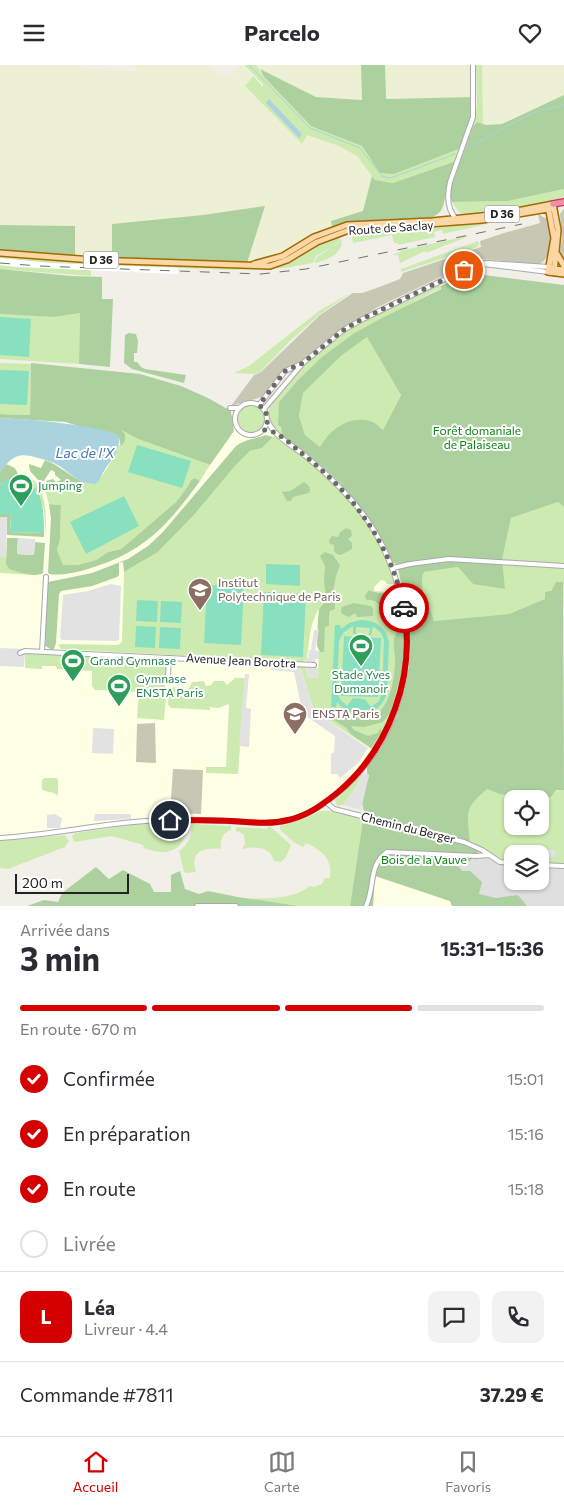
<!DOCTYPE html>
<html lang="fr">
<meta charset="utf-8">
<style>
:root{--surface:#fff;--page:#f2f2f3;--text:#2b2b33;--muted:#7c7c81;--line:#e1e1e2;--accent:#d40000}
body{margin:0;font-family:Commissioner,sans-serif;background:var(--page);color:var(--text);height:100vh;display:flex;flex-direction:column;font-size:19px;white-space:nowrap}
*{box-sizing:border-box;margin:0}
p{font-size:16px;color:var(--muted)}
.icon{flex:none;width:28px;height:28px;fill:none;stroke:currentColor;stroke-width:2;stroke-linecap:round;stroke-linejoin:round}
.map{position:relative;height:841px;overflow:hidden}
.side{display:flex;flex-direction:column;background:var(--surface);flex:1}
.side>*{flex:none}
.tools{position:absolute;left:504px;top:725px;display:grid;gap:10px}
.tools a{display:grid;place-items:center;width:45px;height:45px;border-radius:10px;background:var(--surface);box-shadow:0 1px 4px #0004;font-size:25px}
.scale{position:absolute;left:15px;bottom:12px;width:114px;box-sizing:border-box;padding-left:5px;border:2px solid #222;border-top:0;font-size:14px;line-height:18px;white-space:nowrap;color:#222;-webkit-text-stroke:4px #fff;paint-order:stroke}
.pin{position:absolute;display:grid;place-items:center;width:42px;height:42px;color:#fff;margin:-21px;border:2px solid #fff;border-radius:50%;box-shadow:0 1px 5px #0007}
.courier{position:absolute;display:grid;place-items:center;width:50px;height:50px;margin:-25px;border:4px solid #d40000;border-radius:50%;background:#fff;color:#222;box-shadow:0 1px 6px #0007}
.head em{font-style:normal;font-weight:700}
.head div{display:flex;flex-direction:column-reverse}
.head{display:flex;align-items:center;justify-content:space-between;height:85px;padding:0 20px}
h1{font-size:32px;font-weight:700;line-height:38px}
.bar{display:grid;grid-template-columns:repeat(4,1fr);gap:8px 5px;align-content:center;height:60px;padding:0 20px}
.bar i{height:6px;border-radius:4px;background:var(--line)}
.bar .selected{background:var(--accent)}
.bar p{grid-column:span 4}
.line{display:flex;align-items:center;gap:12px;padding:0 20px;border-top:1px solid var(--line)}
.line div{flex:1}
.round{display:grid;place-items:center;flex:none;width:52px;height:52px;border-radius:10px;background:var(--page)}
ol{padding:0 20px;list-style:none}
li{display:flex;align-items:center;gap:15px;height:55px}
li p{margin-inline-start:auto}
li .icon{padding:5px;border-radius:50%;background:var(--accent);color:#fff;stroke-width:4}
li:last-child{color:var(--muted)}
li i{width:28px;height:28px;border:2px solid var(--line);border-radius:50%}
header{display:flex;justify-content:space-between;align-items:center;height:65px;padding:0 20px;background:var(--surface);font-size:22px;font-weight:700}
.dock{display:flex;justify-content:space-around;align-items:center;height:70px;border-top:1px solid var(--line);background:var(--surface);font-size:14px;color:var(--muted)}
.dock a{display:grid;justify-items:center;gap:2px}
.dock .selected{color:var(--accent)}
.map>svg:first-child{display:block}
</style>
<header><svg class="icon" aria-label="menu" viewBox="0 0 24 24"><path d="M4 6h16M4 12h16M4 18h16"/></svg>Parcelo<svg class="icon" aria-label="heart" viewBox="0 0 24 24"><path d="M12 20l-8-8c-3-5 5-10 8-4 3-6 11-1 8 4z"/></svg></header>
<div class="map">
<svg width="564" height="841" viewBox="0 0 564 841">
<rect width="100%" height="100%" fill="#f2efe9"/>
<path fill="#e0dfdf" d="M483 783 502 796H512V816H540V798L564 799V841H361L442 822 457 797 470 796Z"/>
<path fill="#ffffe5" d="M0 300 192 330 231 346 274 369 329 417 379 483 396 530 400 600 386 661 374 683 364 697 339 723 316 738 315 742 294 752 269 756 203 753 148 754 30 769 0 771Z
M375 811 450 836 452 841H373Z"/>
<path fill="#c7c7b4" d="M564 144V197L560 188 562 170 560 149Z
M538 149 547 154 551 166 549 188 544 196 539 199 479 194 472 197 378 242 329 273 300 297 285 303 262 332 231 341 254 310 261 307 320 250 353 228H362L374 224 400 214 403 208 481 182 480 176 504 168 540 158Z
M155 658 156 698 136 697 137 659Z
M173 704 203 705 201 749 170 748Z"/>
<path fill="#eef0d5" d="M0 0H80V3L137 6 135 0H209V3L229 12 238 0H241L253 11 245 21 302 79 307 69 341 82 358 90 372 111 363 146 331 156 332 161 320 166 286 187 256 197 247 198 265 141 203 150 112 160V192L75 191V161L0 160Z
M256 0H361L362 35 316 32 260 4Z
M385 0H472L473 32 385 34Z
M482 0H564V30L502 59H483Z"/>
<path fill="#cdebb0" fill-rule="evenodd" d="M244 0H256L264 12 311 61 329 66 362 81 372 96 461 83 456 96 393 118 375 115 357 91 339 81 307 70 302 79 245 21 253 11 263 22V19Z
M476 0H482L483 59 477 57 473 61 477 40Z
M564 124V135L497 147 465 150 459 147 452 137 508 136Z
M495 157 443 169 442 165 434 167 435 172 398 180V178H394L392 170 353 178 352 173 354 169 360 166 435 163Z
M472 170 426 188 425 186 400 198 398 190H391L401 187 399 186Z
M332 172H338L342 176 316 191 313 198 285 203 234 205 49 198 0 193V190L199 201 271 202Z
M478 176 479 178 478 182 401 207V204Z
M339 177H342C341 190 325 196 314 198L317 192Z
M0 200 91 205V211L0 204Z
M437 219 441 221V223C429 228 418 235 407 241 354 266 317 291 279 337V352L282 371C271 363 266 354 270 340 286 320 303 300 323 283 356 255 398 238 437 219Z
M352 227 319 250 291 275 260 307 254 309 234 308 249 301 319 246Z
M80 248 79 299 0 294V249L54 252Z
M367 272 401 329 383 365 371 356 326 372 320 382 305 370 299 351 303 328 341 291Z
M0 298 31 299 30 350 0 349Z
M238 354a14 14 0 1 1 28 0a14 14 0 1 1-28 0Z
M119 364 138 374 210 400 200 416 195 413 191 415 188 421 176 437 121 484 108 487 96 495 77 500 63 501 57 485 60 475 61 440 49 439 44 423 56 420 59 417 76 420 86 418 93 419C104 413 114 391 120 379V381Z
M275 370C314 399 352 432 376 474 385 488 390 504 396 520V522L394 519H387L385 516 381 515 374 522V526L396 528 399 529C412 592 402 629 373 685L314 646 301 604 246 600V598L302 600 306 603 308 613H318L319 586 320 587 325 562 329 561 332 531C310 545 310 570 307 594L303 597 61 584 58 580 62 579 118 580 122 577 124 507 158 487 194 450 235 401 250 386 262 383Z
M18 409C21 411 26 410 29 412 48 423 46 454 46 472L44 445 35 423 25 415 13 414Z
M558 437 564 442V547L563 517H556L546 534 509 549 434 556 428 538 423 533 422 512 423 507 458 502 473 519 502 495 511 453Z
M0 492H6L9 504 34 510 0 508Z
M25 587 161 594 166 599 165 628 95 625 92 621V606L57 604 56 601H42V604L25 603Z
M235 613H245L238 709 206 708V702H226L229 639 218 643 210 642V645L171 643 168 640 169 622 183 623V625C189 625 190 622 192 617L204 616 206 621 211 620 214 616H224L227 620Z
M141 629 166 631 164 655 137 653 138 637Z
M360 709H362L357 721 343 740 337 741 335 735 337 731Z
M45 713H56L58 715V731C53 725 47 729 42 724V715Z
M487 724 499 729 564 725V799L540 798V789H512V796C496 795 484 784 470 776 467 747 464 744 487 724ZM512 734H540V761H512Z
M321 746H330L363 754 350 841H299L246 833C266 834 294 834 310 821L314 822 322 819 325 813H330C333 795 322 785 306 778L303 782 295 778 280 765V761L306 753Z
M182 756 187 758V761C184 787 166 792 144 783L143 780 112 771 74 777 72 771 75 768 146 758Z
M194 757 196 759 228 761 229 759 231 761V765C222 768 220 775 221 784 204 782 189 786 196 807L187 808 184 807 179 786C184 783 189 776 191 769 192 764 191 762 194 757Z
M268 761 272 763 291 780 286 792 281 797 274 796C270 781 256 781 242 784L245 779 244 770 238 766 236 768V763L238 762 267 764Z
M65 770 69 776 65 782 8 804 0 803V776Z"/>
<path fill="#add19e" fill-rule="evenodd" d="M361 0H385L386 34 473 32 469 60 461 83 394 109 380 108 362 81 311 61 264 12 260 4 316 32 362 35Z
M564 30V124L508 136 452 137 450 131 451 122 473 61 477 57 486 60 502 59Z
M456 96C453 105 449 114 447 123 443 139 446 149 426 154L354 157 332 161 331 156 363 146 372 111 375 115 393 118Z
M265 141 247 198 112 192V159L203 150Z
M0 160 75 161V191L0 185Z
M0 204 71 211 102 212V234H113L110 302 79 299 80 248 54 252 0 249Z
M467 208 564 220V442L558 437 511 453 502 495 505 524 473 519 458 502 424 507 422 512 423 532 428 538 434 556 509 549 545 534V527L551 526 556 517H563L564 725H556L551 732 499 729 487 724C464 744 467 747 470 776L467 780 479 786 470 796 456 798 462 806H470L482 817 479 829 496 833 518 830 527 841H452L450 836 375 811 373 841H350L364 748 362 737 369 710 367 709V702L381 683 397 651 404 627 410 594 409 555 397 499 393 498C382 478 371 456 357 438 337 412 310 389 282 371L281 362 278 360 279 337 297 316 322 292 353 269 380 254 441 224V221ZM367 272 401 330 383 365C379 362 375 357 370 356 349 350 329 365 320 382L305 370 299 351 303 328 341 291Z
M129 268 136 269 138 276 137 288H134V297H137L141 302 145 304 186 310 184 318 132 304 124 298 125 270Z
M31 298 140 309 181 321 208 333 231 346 234 366 210 400 138 374 121 365 125 369V376L121 381 119 373 65 357 0 353V349L30 350Z
M266 370 273 372 262 383 250 386 235 401 194 450 158 487 124 507 123 497 119 498V510L117 512 92 521 61 526 59 529 56 578 54 584 52 585 45 581 48 517 92 508 128 494 148 481 162 468 236 381C245 374 255 374 266 370Z
M45 395C60 400 71 413 86 418L76 420 59 417 48 423H44L46 416 53 414 56 417 61 415 55 410V407L51 405 44 416H39L30 406 29 399 41 403Z
M6 399 15 403 18 409C12 415 6 414 0 420V407Z
M195 413 200 416C168 460 144 487 91 503 78 507 63 511 49 509L48 507 51 453 49 439 61 440 60 475 57 485 63 500H77L96 495 108 487 121 484 176 437 188 421 191 415Z
M304 417 309 421 310 425 309 428 293 432 291 436H287L282 427 290 426Z
M0 437 11 450 10 467 44 468V472L7 470V453H0Z
M346 463 351 465 352 471 348 474 352 478V484L341 490 337 489 334 486V480L330 479 329 475 332 471 338 472 340 467Z
M7 473H18L17 489 34 490 35 477 45 478 43 508C34 513 19 507 9 504L6 499Z
M325 487 333 490 340 500 336 511 332 533 335 538V544L330 546 329 561 325 562 324 587H320L317 581 318 554 319 544 326 535 324 515 325 501 320 491Z
M369 525C376 529 382 527 390 530L391 535 398 538 389 547C379 543 378 533 366 535L365 530Z
M353 538 371 541 373 544V551L357 552 355 548 349 552 342 549 341 545 342 542Z
M400 563 404 568 402 606 391 646 383 657 364 662 351 661 354 665 368 671 378 668 381 662V668L371 683 352 670 345 662 332 654 331 644C342 648 358 655 369 653 390 649 396 609 395 592 394 581 391 572 400 563Z
M96 802 109 814 123 805 150 819 154 827H171V810L180 806 185 824 199 829 208 826 238 832 299 841H27L44 835 58 837 62 828Z"/>
<path fill="#88e0be" fill-rule="evenodd" d="M0 252 31 254 29 292 0 290Z
M0 305 29 306 27 340 0 339Z
M137 380 191 396 182 423 128 407Z
M6 414C12 414 20 413 26 415 44 424 44 451 44 468L10 467 11 450 0 449V420Z
M124 431 139 461 86 489 70 457Z
M266 499 300 500V521L266 519Z
M207 520 244 521 241 580 204 578Z
M264 527 306 529 303 592 261 590Z
M137 535 158 536 157 557 136 556Z
M161 536 182 537 181 558 160 557Z
M360 555C375 555 387 562 389 578L387 627C382 651 351 657 337 637L336 642H331L335 560H340L341 564 349 558ZM353 561V569H356V562L370 563 369 570H371L373 562H374L381 568 384 575 382 627 379 636 371 642 365 634 353 633 347 641 340 634 337 627 339 576 343 568Z
M136 561 156 562 155 583 135 582Z
M160 562 181 563 180 584 159 583Z
M344 571 381 573 378 632 341 631Z"/>
<path fill="#e2e2e2" d="M0 452H7L6 492H0Z
M18 473 35 474 34 490 17 489Z
M111 519 121 521 119 575 116 576 62 575 60 573 63 530 88 526Z
M314 565H319L315 585 319 586V594H315V603H318V613H308L306 603V595L308 593 309 585H311Z
M0 583 25 584 24 602 0 601Z
M271 602 301 604 314 646 368 683 359 697 344 710 340 713 337 709H331V688H334L335 671 306 651 302 645 294 607 271 605Z
M245 609H249L246 643 251 644 249 682 239 681Z
M93 663 114 664 113 689 92 688Z
M365 708 369 710 361 745 343 740 357 722 362 709Z
M55 749 62 753 60 763H47V750Z
M95 749H131V754L94 756Z
M509 782 555 785V792L540 791V789H509Z"/>
<path fill="#aad3df" d="M269 34 302 69 299 73 266 38Z
M0 353C40 355 78 358 117 369 124 382 111 395 104 406 101 411 100 416 95 419 81 420 71 409 61 402 55 398 49 396 42 394 19 387 14 389 0 407Z"/>
<path fill="#fff" d="M0 193 49 198 178 203V209L16 202 0 200Z"/>
<g fill="none" stroke-linecap="round" stroke-linejoin="round">
<path stroke="#aad3df" stroke-width="1" d="M249 0 310 63 360 83 382 111 389 113 396 111 455 89
M466 84 532 48 564 40"/>
<defs>
<path id="minor" d="M456 154C447 144 447 130 450 117L473 52V0
M483 199 548 207
M235 354a16 16 0 1 1 32 0a16 16 0 1 1-32 0Z
M259 340 285 306 301 299
M230 343H240
M264 344 303 298 342 266 363 254 476 199 488 198 549 202
M393 503 410 499 449 494 564 501
M42 587 46 512
M20 588 25 586 314 600
M168 611 169 593
M326 737 334 744 464 777 482 785 500 797 512 798
M0 773C54 770 107 757 162 755 184 754 207 755 229 756 252 757 274 761 296 753 315 747 331 734 346 721 414 657 422 561 382 480 365 445 336 417 308 393 294 381 274 372 268 356
M540 800 564 801
M197 841H236
M366 841C375 823 368 800 387 787L476 791 489 790"/>
<path id="major" d="M548 141 554 173 548 207 564 209
M517 146 553 139 558 165 554 208
M0 188 93 195 270 201 287 195 317 177 349 165 482 155 554 143
M557 189 564 201
M254 199 283 191 314 172 347 160 432 156 501 149
M552 203 564 205"/>
<path id="highway" d="M553 139 564 137"/>
</defs>
<use href="#minor" stroke="#a9a9a9" stroke-width="6"/>
<use href="#major" stroke="#a06b00" stroke-width="8"/>
<use href="#highway" stroke="#dc2a67" stroke-width="8"/>
<use href="#minor" stroke="#fff" stroke-width="4"/>
<use href="#major" stroke="#fcd6a4" stroke-width="5"/>
<use href="#highway" stroke="#e892a2" stroke-width="5.5"/>
<path stroke="#707070" stroke-width="1" stroke-dasharray="10 10" stroke-linecap="butt" d="M0 198 39 201 261 209 306 204 522 159"/>
</g>
<g fill="none" stroke-linecap="round" stroke-linejoin="round">
<path stroke="#6b6a68" stroke-width="5" stroke-dasharray="0 9" d="M404 543C391 478 351 426 299 386 289 378 277 365 264 365 270 356 268 347 259 340L285 306 303 298 342 266 362 254 464 205"/>
<path stroke="#d40000" stroke-width="6" d="M170 755C190 755 211 755 231 756 250 757 269 760 288 755 307 751 322 740 337 728 390 684 416 610 404 543"/>
</g>
<defs>
<symbol id="stadium-pin" viewBox="-11 -11 22 30"><path d="M0 17L-7.5 6A9.5 9.5 0 1 1 7.5 6Z" fill="#2e9e5b" stroke="#fff"/><path d="M0-5a6.5 5 0 1 0 0 10a6.5 5 0 1 0 0-10ZM-3.5-1.8h7v3.6h-7Z" fill="#fff"/></symbol>
<symbol id="university-pin" viewBox="-11 -11 22 30"><path d="M0 17L-7.5 6A9.5 9.5 0 1 1 7.5 6Z" fill="#8d6e63" stroke="#fff"/><path d="M0-5L7-2L0 1L-7-2ZM-4 1L0 2.5L4 1V4Q0 6-4 4Z" fill="#fff"/></symbol>
</defs>
<g fill-rule="evenodd">
<use href="#stadium-pin" x="7" y="407" width="28" height="38"/>
<use href="#university-pin" x="186" y="511" width="28" height="38"/>
<use href="#stadium-pin" x="347" y="567" width="28" height="38"/>
<use href="#stadium-pin" x="59" y="582" width="28" height="38"/>
<use href="#stadium-pin" x="105" y="607" width="28" height="38"/>
<use href="#university-pin" x="281" y="635" width="28" height="38"/>
</g>
<g text-anchor="middle" stroke-width="4" stroke-linejoin="round" paint-order="stroke">
<g fill="#fff" stroke="#646464" stroke-width="1">
<rect x="484.5" y="140.5" width="35" height="17" rx="4"/>
<rect x="83.5" y="186.5" width="35" height="17" rx="4"/>
</g>
<g font-size="11" font-weight="bold" fill="#222">
<text x="502" y="153">D 36</text>
<text x="101" y="199">D 36</text>
</g>
<g font-size="12" fill="#222" stroke="#fff">
<text transform="translate(391 163) rotate(-4)" y="4">Route de Saclay</text>
<text transform="translate(241 596) rotate(3)" y="4">Avenue Jean Borotra</text>
<text transform="translate(408 763) rotate(14)" y="4">Chemin du Berger</text>
</g>
<g font-size="12" fill="#0c8416" stroke="#fff">
<text x="477" y="370">Forêt domaniale<tspan x="477" dy="14">de Palaiseau</tspan></text>
<text x="424" y="799">Bois de la Vauve</text>
</g>
<g font-size="12" fill="#27864d" stroke="#fff" text-anchor="start">
<text x="38" y="425">Jumping</text>
<text x="90" y="600">Grand Gymnase</text>
<text x="361" y="614" text-anchor="middle">Stade Yves<tspan x="361" dy="14">Dumanoir</tspan></text>
<text x="136" y="618">Gymnase<tspan x="136" dy="14">ENSTA Paris</tspan></text>
</g>
<g font-size="12" fill="#785e54" stroke="#fff" text-anchor="start">
<text x="218" y="522">Institut<tspan x="218" dy="14">Polytechnique de Paris</tspan></text>
<text x="312" y="653">ENSTA Paris</text>
</g>
<g font-size="14" font-style="italic" fill="#4a7aab" stroke="#fff">
<text x="85" y="393">Lac de l'X</text>
</g>
</g>
</svg>
<div class="tools">
<a><svg class="icon" aria-label="locate" viewBox="0 0 24 24"><circle cx="12" cy="12" r="6"/><path d="M12 2v4M12 18v4M2 12h4M18 12h4"/></svg></a>
<a><svg class="icon" aria-label="layers" viewBox="0 0 24 24"><path d="M12 4l9 5-9 5-9-5zM3 14l9 5 9-5"/></svg></a>
</div>
<div class="scale">200 m</div>
<div class="pin" style="left:464px;top:205px;background:#ea580c"><svg class="icon" aria-label="bag" viewBox="0 0 24 24"><path d="M5 8h14l-1 12H6zM9 8a3 3 0 0 1 6 0"/></svg></div>
<div class="pin" style="left:170px;top:755px;background:#1f2937"><svg class="icon" aria-label="home" viewBox="0 0 24 24"><path d="M3 11l9-7 9 7M6 9v11h12V9"/></svg></div>
<div class="courier" style="left:404px;top:543px"><svg class="icon" aria-label="car" viewBox="0 0 24 24"><path d="M5 17H2v-5l4-1 3-4h7l3 4 3 1v5h-3M9 17h6M6 11h13"/><circle cx="7" cy="17" r="2"/><circle cx="17" cy="17" r="2"/></svg></div>
</div>
<section class="side">
<div class="head"><div><h1>3 min</h1><p>Arrivée dans</p></div><em>15:31–15:36</em></div>
<div class="bar"><i class="selected"></i><i class="selected"></i><i class="selected"></i><i></i><p>En route · 670 m</p></div>
<ol>
<li><svg class="icon" aria-label="check" viewBox="0 0 24 24"><path d="M5 12l5 5 9-10"/></svg>Confirmée<p>15:01</p></li>
<li><svg class="icon" aria-label="check" viewBox="0 0 24 24"><path d="M5 12l5 5 9-10"/></svg>En préparation<p>15:16</p></li>
<li><svg class="icon" aria-label="check" viewBox="0 0 24 24"><path d="M5 12l5 5 9-10"/></svg>En route<p>15:18</p></li>
<li><i></i>Livrée</li>
</ol>
<div class="line" style="height:90px"><b class="round" style="background:var(--accent);color:#fff">L</b><div><b>Léa</b><p>Livreur · 4.4</p></div><a class="round"><svg class="icon" aria-label="chat" viewBox="0 0 24 24"><path d="M4 5h16v11H9l-5 4z"/></svg></a><a class="round"><svg class="icon" aria-label="phone" viewBox="0 0 24 24"><path d="M5 4h4l2 5-3 2q2 4 5 5l2-3 5 2v4C11 20 4 13 5 4z"/></svg></a></div>
<div class="line" style="height:65px"><div>Commande #7811</div><b>37.29 €</b></div>
</section>
<nav class="dock">
<a class="selected"><svg class="icon" aria-label="home" viewBox="0 0 24 24"><path d="M3 11l9-7 9 7M6 9v11h12V9"/></svg>Accueil</a>
<a><svg class="icon" aria-label="map" viewBox="0 0 24 24"><path d="M3 6l6-2 6 2 6-2v14l-6 2-6-2-6 2zM9 4v14M15 6v14"/></svg>Carte</a>
<a><svg class="icon" aria-label="saved" viewBox="0 0 24 24"><path d="M7 4h10v16l-5-4-5 4z"/></svg>Favoris</a>
</nav>
